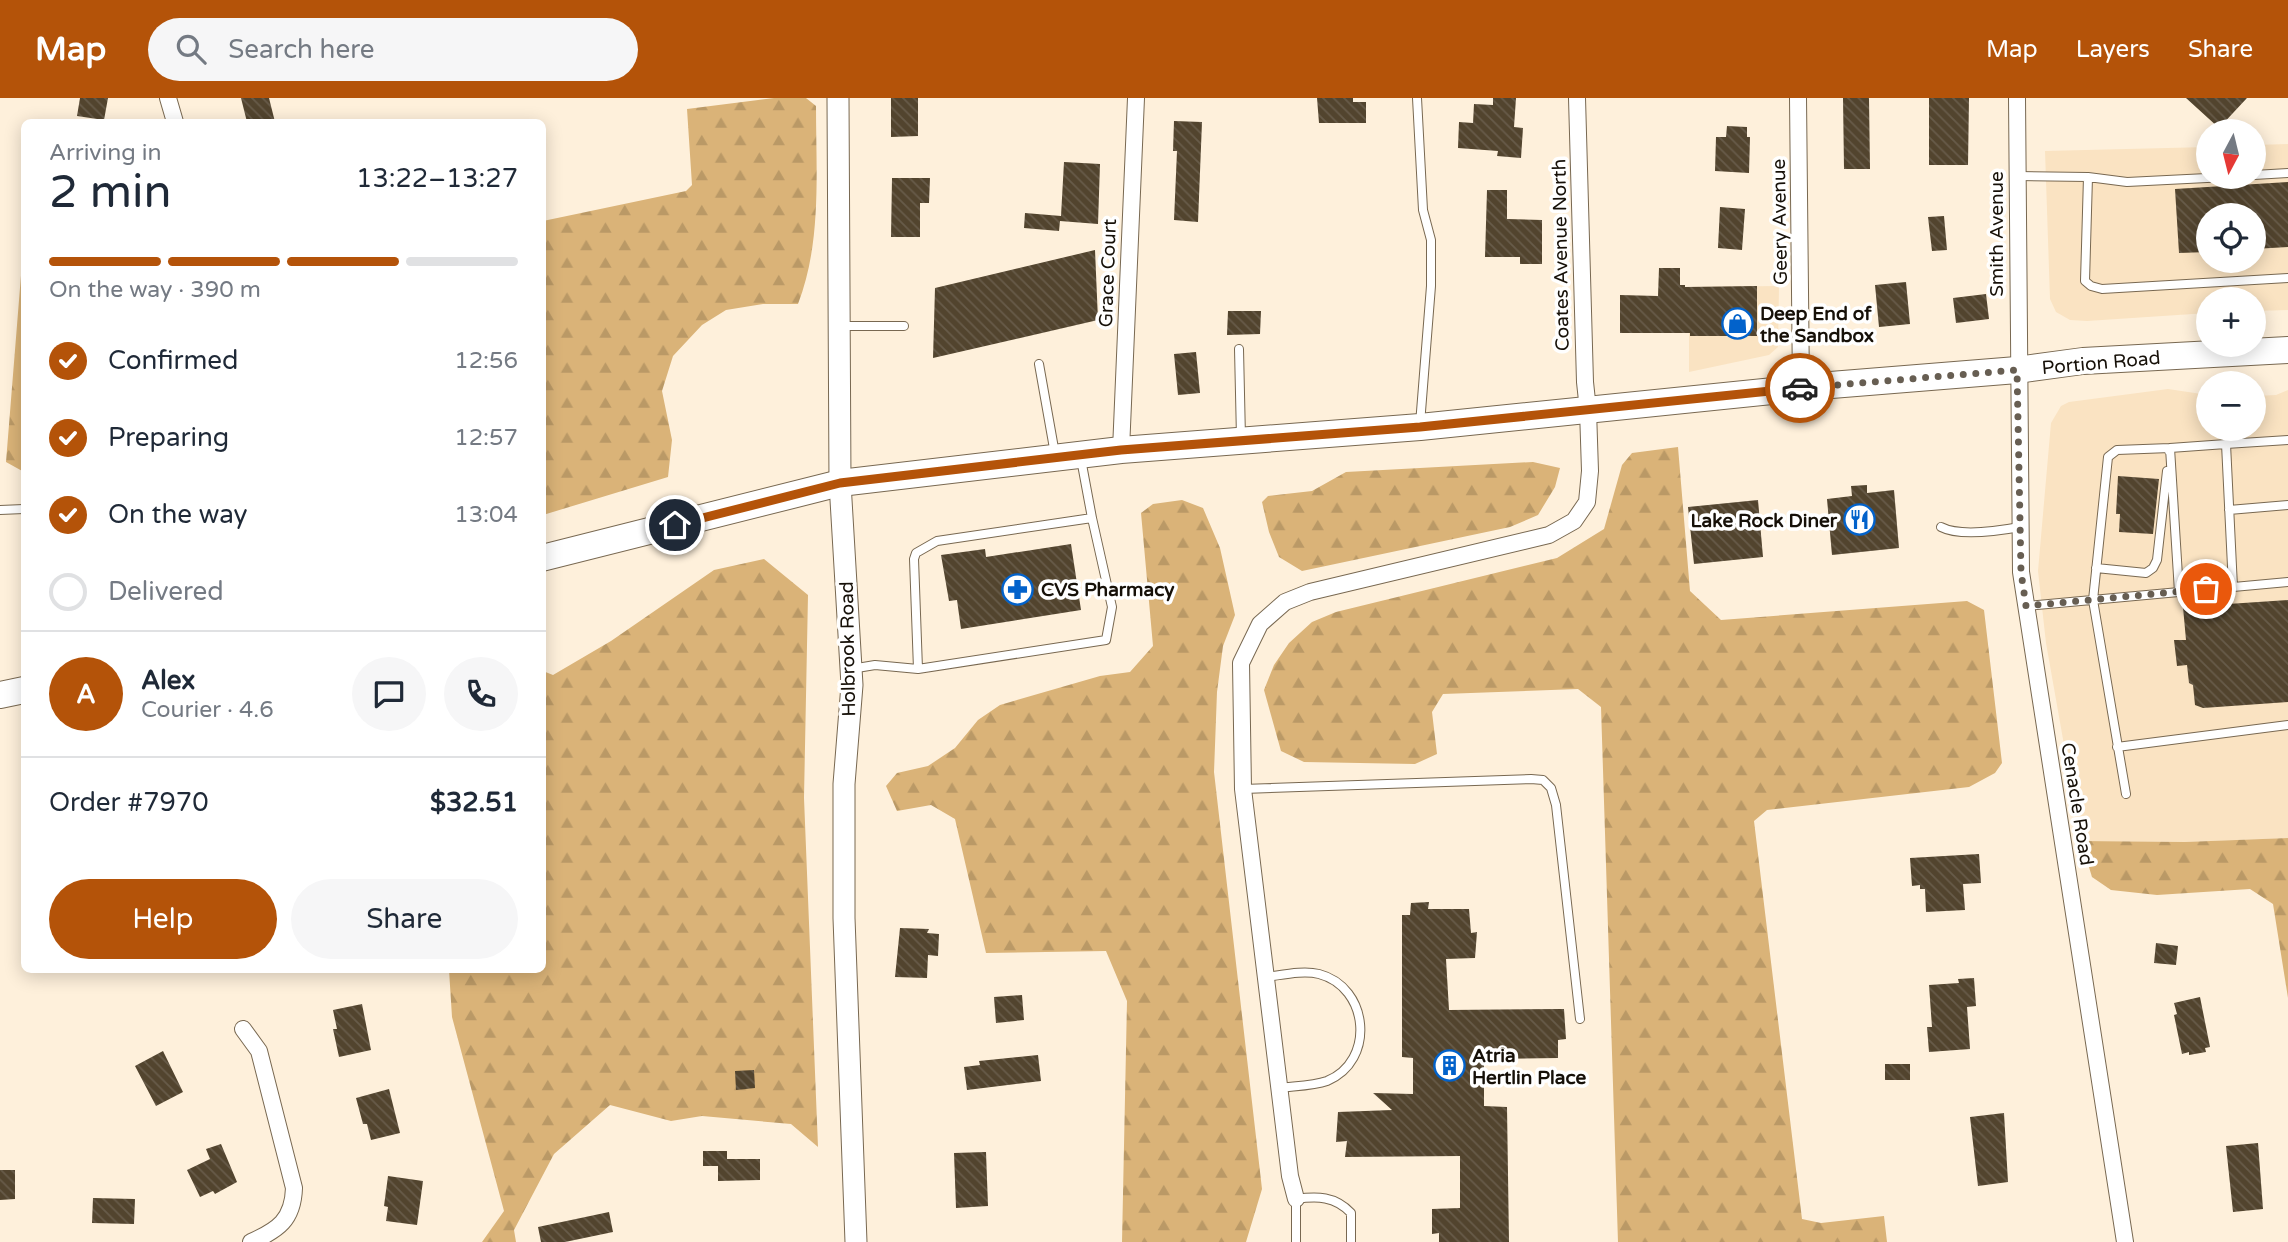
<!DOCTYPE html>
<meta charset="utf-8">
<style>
:root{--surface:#fff;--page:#f6f6f7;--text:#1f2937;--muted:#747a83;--line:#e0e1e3;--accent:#b45309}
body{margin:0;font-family:"Varela Round",sans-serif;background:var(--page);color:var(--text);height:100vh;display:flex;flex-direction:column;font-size:26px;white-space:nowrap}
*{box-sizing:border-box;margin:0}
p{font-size:23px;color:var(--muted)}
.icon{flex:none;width:38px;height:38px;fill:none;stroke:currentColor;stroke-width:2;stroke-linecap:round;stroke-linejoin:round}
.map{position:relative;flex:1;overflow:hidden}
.side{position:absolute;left:21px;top:21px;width:525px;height:854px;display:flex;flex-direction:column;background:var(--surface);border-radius:10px;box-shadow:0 4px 18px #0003}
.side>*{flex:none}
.needle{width:46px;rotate:187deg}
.tools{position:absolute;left:2196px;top:21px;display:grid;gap:14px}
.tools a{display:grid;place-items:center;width:70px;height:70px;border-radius:50%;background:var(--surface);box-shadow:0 4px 18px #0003;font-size:35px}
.pin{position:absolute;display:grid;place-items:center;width:60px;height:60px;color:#fff;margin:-30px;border:4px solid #fff;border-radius:50%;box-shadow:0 2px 7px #0007}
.courier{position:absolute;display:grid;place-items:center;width:70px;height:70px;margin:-35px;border:5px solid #b45309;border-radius:50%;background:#fff;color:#222;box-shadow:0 2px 9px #0007}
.overview em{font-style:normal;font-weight:600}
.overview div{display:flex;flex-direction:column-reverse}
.overview{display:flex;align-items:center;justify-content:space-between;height:119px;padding:0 28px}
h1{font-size:46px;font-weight:600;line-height:52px}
.bar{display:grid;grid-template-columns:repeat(4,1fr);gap:10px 7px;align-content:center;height:84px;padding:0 28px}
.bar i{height:9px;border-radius:5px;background:var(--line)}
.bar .active{background:var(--accent)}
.bar p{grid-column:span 4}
.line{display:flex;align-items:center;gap:18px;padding:0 28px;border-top:2px solid var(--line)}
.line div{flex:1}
.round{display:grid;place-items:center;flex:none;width:74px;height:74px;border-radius:37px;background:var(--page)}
ol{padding:0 28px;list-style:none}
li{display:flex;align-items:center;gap:21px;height:77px}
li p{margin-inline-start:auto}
li .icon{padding:7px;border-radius:50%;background:var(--accent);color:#fff;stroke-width:4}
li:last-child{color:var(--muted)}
li i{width:38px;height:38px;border:4px solid var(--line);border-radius:50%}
.action{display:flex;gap:14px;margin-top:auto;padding:14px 28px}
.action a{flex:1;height:80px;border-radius:42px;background:var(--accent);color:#fff;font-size:28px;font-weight:600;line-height:80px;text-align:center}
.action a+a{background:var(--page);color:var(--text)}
header{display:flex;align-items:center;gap:42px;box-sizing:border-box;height:98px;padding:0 35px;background:var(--accent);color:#fff}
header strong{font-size:33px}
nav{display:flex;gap:38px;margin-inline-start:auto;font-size:24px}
.search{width:490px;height:63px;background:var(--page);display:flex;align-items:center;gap:18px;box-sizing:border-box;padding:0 24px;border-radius:38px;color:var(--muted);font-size:26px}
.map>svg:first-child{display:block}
</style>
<header>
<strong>Map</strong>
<div class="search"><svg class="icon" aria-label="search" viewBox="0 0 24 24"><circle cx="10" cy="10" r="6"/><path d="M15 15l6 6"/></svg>Search here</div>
<nav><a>Map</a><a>Layers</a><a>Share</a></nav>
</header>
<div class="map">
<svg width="2288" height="1144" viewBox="0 0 2288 1144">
<defs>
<pattern id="forest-firs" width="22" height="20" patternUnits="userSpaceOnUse" patternTransform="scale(1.75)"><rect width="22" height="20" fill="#dab378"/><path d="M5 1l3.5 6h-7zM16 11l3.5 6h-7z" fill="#ba9966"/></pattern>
<pattern id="building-back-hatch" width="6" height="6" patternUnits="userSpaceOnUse" patternTransform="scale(1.75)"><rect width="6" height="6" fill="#52442e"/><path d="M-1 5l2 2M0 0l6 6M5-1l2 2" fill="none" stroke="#675b49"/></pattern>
</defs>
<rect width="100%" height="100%" fill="#fef0db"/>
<path fill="#fae3c2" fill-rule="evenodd" d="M2288 46V212L2254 213V201H2208V215L2087 223 2070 222 2056 214 2050 201 2045 53 2208 49V79H2254V47ZM2208 117H2254V163H2208Z
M1779 188 1778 249 1769 257 1689 274V189Z
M2168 291 2208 297V331H2254V298L2276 297 2288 292V740L2185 744 2081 743 2046 545 2038 473 2051 325 2061 308 2069 304Z"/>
<path fill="url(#forest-firs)" d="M774 0H806L816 8C816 73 822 144 798 206H763L726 212 702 227 673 258 662 293 672 342 668 379 543 417V123L686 93 692 87 687 11Z
M24 140V374L6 364Z
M1678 349 1690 493 1721 522 1967 503 1984 512 2002 665 1995 675 1969 689 1767 712 1754 723 1802 1121 1821 1125 1884 1118 1887 1144H1618L1601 609 1578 591 1443 596 1432 614 1437 656 1415 666 1304 664 1281 653 1264 592 1274 567 1289 545 1312 524 1336 514 1557 460 1604 431 1622 367 1632 355Z
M1533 364 1560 370 1555 389 1538 417 1510 429 1302 473 1279 459 1269 434 1262 404 1268 398 1312 393 1346 374Z
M1182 402 1203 410 1220 450 1235 517 1223 548 1217 594 1214 674 1262 1091 1246 1144H1122L1127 903 1106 853 986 855 955 721 931 707 897 713 886 688 897 675 928 668 955 650 978 622 1000 607 1100 578 1130 574 1153 548 1141 415 1153 406Z
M764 461 808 497 804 700 818 1049 791 1026 702 1018 671 1023 610 1007 554 1056 514 1132 516 1144H482L504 1113 452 919 449 872H542L543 573 553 577 611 543 714 472Z
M2288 740V900L2273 806 2250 791 2157 797 2111 792 2092 779 2081 743 2185 744Z"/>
<path fill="url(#building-back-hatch)" d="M80 0H108L104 22 77 18Z
M241 0H269L275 24H247Z
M891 0H918V38L891 39Z
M1317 0H1353V4H1366V25H1319Z
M1493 0H1516L1514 29 1523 30 1521 60 1497 58 1498 53 1458 50 1459 24 1473 25 1474 6 1493 7Z
M1843 0H1869L1870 71H1844Z
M1929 0H1969L1968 67H1929Z
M2186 0H2247L2219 30Z
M1174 23 1202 24 1198 124 1174 122 1177 53H1173Z
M1727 28 1747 29V39H1750L1749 75 1715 73 1716 39H1726Z
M1064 64 1100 66 1098 126 1060 123 1059 133 1024 130 1025 115 1061 118Z
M892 80H930L929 105H920V139H891Z
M2288 84V149L2254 151V117H2208V154L2179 155 2175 91Z
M1487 92H1507V121L1542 122V166H1520V159H1485Z
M1720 109 1745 111 1742 152 1718 150Z
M1944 118 1947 152 1932 153 1928 119Z
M1095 152 1098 222 933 260 935 190Z
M1659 170H1680V187H1685V189L1757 188V238H1690V235H1620V197L1658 198Z
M1906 184 1910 226 1879 229 1875 187Z
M1986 196 1989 221 1956 225 1953 200Z
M1228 213H1261L1260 236 1227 237Z
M1196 254 1200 295 1178 297 1174 256Z
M2118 378 2159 381 2153 436 2119 434 2120 416H2116Z
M1867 387V395L1894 392 1899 450 1832 457 1827 401 1852 398 1851 388Z
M1758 402 1763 459 1694 466 1688 409Z
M1071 446 1081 512 961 531 957 502 949 503 941 457 985 451 986 459Z
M2288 502V604L2203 610 2195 607 2193 587 2189 585 2187 567 2177 568 2174 542H2186L2183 509Z
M1979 756 1981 785 1963 786 1965 812 1926 814 1925 791H1920V787L1912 788 1910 760Z
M1429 804 1428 811H1469L1471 835 1477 834 1475 860 1446 861 1449 912 1564 911 1566 941 1558 942V960L1484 961V1008L1507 1009 1509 1144H1439V1135L1432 1136V1111L1460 1110V1058L1345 1059 1347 1043 1336 1044 1338 1014 1392 1012 1373 995 1413 996V960L1402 959V817H1410L1411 805Z
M900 830 929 831 927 835 939 836 938 858 928 857 927 880 895 879Z
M2156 845 2178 848 2176 867 2154 865Z
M1974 880 1976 908 1967 909 1970 951 1929 954 1927 929H1932L1929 887 1959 885 1958 881Z
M1022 897 1024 922 996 925 994 899Z
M2200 899 2210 949 2205 950 2206 954 2189 957V954L2182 956 2174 917 2177 916 2174 905Z
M362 906 371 952 339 959 333 931H337L333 912Z
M163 953 183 994 156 1008 135 968Z
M1038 957 1041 983 967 992 964 969 980 967 979 963Z
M1885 966H1910V982H1885Z
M754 972 755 990 736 992 735 973Z
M389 991 400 1035 371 1042 367 1026H363L356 1000Z
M2004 1015 2008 1084 1978 1088 1970 1019Z
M2258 1045 2263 1111 2233 1114 2226 1048Z
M221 1046 237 1084 215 1096 213 1093 200 1099 187 1072 210 1061 206 1051Z
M703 1053H727V1061H760V1082L718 1083V1068H703Z
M986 1054 988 1108 956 1110 954 1055Z
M0 1072H15V1101L0 1102Z
M388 1078 423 1083 417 1127 386 1123 388 1109 384 1108Z
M93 1100 135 1101 134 1126 92 1125Z
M609 1114 613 1134 565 1144H541L538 1129Z"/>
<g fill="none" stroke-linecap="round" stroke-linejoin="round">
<defs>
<path id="service" d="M1417 0 1423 112 1431 142V188L1420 326
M2254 77 2288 75
M2017 78 2088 79
M2227 79 2127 84 2088 79 2085 183 2091 188 2102 191 2288 180
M841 228H904
M1239 251 1241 340
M1039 266 1055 356
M2169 353 2170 350 2226 346
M1081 361 1092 420
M0 412 24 411
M2229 412 2288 407
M1941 429C1960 439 1998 433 2020 429
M2096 470 2146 475 2153 470 2157 462 2167 373
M2233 489 2226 346 2288 342
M2026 508 2288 484
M851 571 875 567 918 571 1106 542 1112 509 1092 420 937 443 916 455 914 461 918 571
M2117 649 2288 627
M1243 691 1531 681 1543 682 1551 690 1556 707 1580 921
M2126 696 2093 502 2108 359 2117 352 2170 350 2179 494
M1266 879C1282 877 1303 872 1319 876 1369 889 1376 963 1327 983 1313 988 1294 988 1279 990
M1296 1144V1101C1317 1098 1335 1098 1351 1115V1144"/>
<path id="minor" d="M168 0 175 24
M1798 0 1801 290
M2017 0 2021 474 2125 1144
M1121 352 1136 0
M243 931 259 953 294 1090C293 1122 278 1132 251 1144
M1296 1101 1290 1078 1243 691 1241 565 1260 526 1285 504 1310 494 1549 437 1574 423 1587 404 1590 373 1588 312 1585 284 1577 0"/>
<path id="tertiary" d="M838 0 840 385 852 587 844 686V820L856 1144"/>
<path id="primary" d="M542 460 840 385 1121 352 1420 329 1831 287 2017 272 2083 263 2288 252
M0 597 24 592"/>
</defs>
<use href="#service" stroke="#786851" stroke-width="10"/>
<use href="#minor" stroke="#786851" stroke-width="18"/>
<use href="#tertiary" stroke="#786851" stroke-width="23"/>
<use href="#primary" stroke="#786851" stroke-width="28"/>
<use href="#service" stroke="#fff" stroke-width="8"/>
<use href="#minor" stroke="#fff" stroke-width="16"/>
<use href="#tertiary" stroke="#fff" stroke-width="21"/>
<use href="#primary" stroke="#fff" stroke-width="26"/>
</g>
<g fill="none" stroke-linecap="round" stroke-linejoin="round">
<path stroke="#675e52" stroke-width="7" stroke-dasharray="0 12.6" d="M1800 290 2017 272 2021 474 2026 508 2206 491"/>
<path stroke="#b45309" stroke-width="9" d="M675 427 840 385 1121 352 1420 329 1800 290"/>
</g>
<defs>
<symbol id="shop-ring" viewBox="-11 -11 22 22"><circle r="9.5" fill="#fff" stroke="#0262cb" stroke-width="1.5"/><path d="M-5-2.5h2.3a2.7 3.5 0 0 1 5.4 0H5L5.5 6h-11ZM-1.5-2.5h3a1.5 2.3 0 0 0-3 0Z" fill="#0262cb"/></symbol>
<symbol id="restaurant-ring" viewBox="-11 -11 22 22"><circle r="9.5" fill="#fff" stroke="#0262cb" stroke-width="1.5"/><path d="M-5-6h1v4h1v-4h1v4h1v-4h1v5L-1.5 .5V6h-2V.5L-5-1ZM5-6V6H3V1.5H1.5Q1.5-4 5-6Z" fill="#0262cb"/></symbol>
<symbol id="pharmacy-ring" viewBox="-11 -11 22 22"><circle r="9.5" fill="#fff" stroke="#0262cb" stroke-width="1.5"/><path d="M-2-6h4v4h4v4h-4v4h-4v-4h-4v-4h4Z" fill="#0262cb"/></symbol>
<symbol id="building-ring" viewBox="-11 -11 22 22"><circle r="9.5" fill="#fff" stroke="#0262cb" stroke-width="1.5"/><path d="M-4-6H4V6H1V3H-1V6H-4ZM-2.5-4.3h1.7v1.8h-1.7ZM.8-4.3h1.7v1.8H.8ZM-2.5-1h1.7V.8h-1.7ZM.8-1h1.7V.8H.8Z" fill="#0262cb"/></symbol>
</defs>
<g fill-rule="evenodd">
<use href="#shop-ring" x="1720" y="208" width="35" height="35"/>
<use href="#restaurant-ring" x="1842" y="404" width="35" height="35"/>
<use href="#pharmacy-ring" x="1000" y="474" width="35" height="35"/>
<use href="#building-ring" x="1432" y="950" width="35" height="35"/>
</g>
<g text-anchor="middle" stroke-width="7" stroke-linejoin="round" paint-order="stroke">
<g font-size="19" fill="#161008" stroke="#fff">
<text transform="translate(1779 124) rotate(-91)" y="7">Geery Avenue</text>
<text transform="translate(1996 136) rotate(-90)" y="7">Smith Avenue</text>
<text transform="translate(1560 157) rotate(-91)" y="7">Coates Avenue North</text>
<text transform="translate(1107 175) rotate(-88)" y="7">Grace Court</text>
<text transform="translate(2101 264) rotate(-5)" y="7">Portion Road</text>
<text transform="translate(847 551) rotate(-91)" y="7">Holbrook Road</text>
<text transform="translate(2078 706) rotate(81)" y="7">Cenacle Road</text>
</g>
<g font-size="19" font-weight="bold" fill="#161008" stroke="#fff" text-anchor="start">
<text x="1760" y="222">Deep End of<tspan x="1760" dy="22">the Sandbox</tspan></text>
<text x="1837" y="429" text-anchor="end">Lake Rock Diner</text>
<text x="1041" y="498">CVS Pharmacy</text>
<text x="1472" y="964">Atria<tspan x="1472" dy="22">Hertlin Place</tspan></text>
</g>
</g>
</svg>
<div class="tools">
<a><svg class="needle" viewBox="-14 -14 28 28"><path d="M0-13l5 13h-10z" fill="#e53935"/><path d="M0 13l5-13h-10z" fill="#747a83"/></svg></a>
<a><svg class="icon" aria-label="locate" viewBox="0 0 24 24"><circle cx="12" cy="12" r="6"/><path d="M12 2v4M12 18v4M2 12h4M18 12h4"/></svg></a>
<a>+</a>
<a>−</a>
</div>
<div class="pin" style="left:2206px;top:491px;background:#ea580c"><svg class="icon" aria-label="bag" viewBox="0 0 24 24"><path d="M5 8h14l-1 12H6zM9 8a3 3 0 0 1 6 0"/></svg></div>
<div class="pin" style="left:675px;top:427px;background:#1f2937"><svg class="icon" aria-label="home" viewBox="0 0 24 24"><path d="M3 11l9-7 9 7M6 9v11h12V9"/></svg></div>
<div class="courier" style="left:1800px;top:290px"><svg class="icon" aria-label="car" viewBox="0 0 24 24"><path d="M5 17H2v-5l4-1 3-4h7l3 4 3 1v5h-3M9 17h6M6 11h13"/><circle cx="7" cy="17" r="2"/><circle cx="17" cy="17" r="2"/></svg></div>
<section class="side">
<div class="overview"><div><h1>2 min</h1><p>Arriving in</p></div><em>13:22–13:27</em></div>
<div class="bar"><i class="active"></i><i class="active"></i><i class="active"></i><i></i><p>On the way · 390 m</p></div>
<ol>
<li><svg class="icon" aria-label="check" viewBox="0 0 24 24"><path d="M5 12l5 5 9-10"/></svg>Confirmed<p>12:56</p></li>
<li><svg class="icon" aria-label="check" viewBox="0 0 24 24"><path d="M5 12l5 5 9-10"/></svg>Preparing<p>12:57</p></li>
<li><svg class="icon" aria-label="check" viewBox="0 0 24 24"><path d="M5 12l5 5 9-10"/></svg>On the way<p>13:04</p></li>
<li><i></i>Delivered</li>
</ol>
<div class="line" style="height:126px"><b class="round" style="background:var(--accent);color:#fff">A</b><div><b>Alex</b><p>Courier · 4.6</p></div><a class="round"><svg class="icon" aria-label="chat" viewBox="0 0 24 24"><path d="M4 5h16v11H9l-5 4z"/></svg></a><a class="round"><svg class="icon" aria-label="phone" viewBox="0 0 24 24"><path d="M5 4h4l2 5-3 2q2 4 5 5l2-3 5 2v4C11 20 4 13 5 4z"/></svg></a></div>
<div class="line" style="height:91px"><div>Order #7970</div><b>$32.51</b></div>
<div class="action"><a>Help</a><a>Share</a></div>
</section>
</div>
